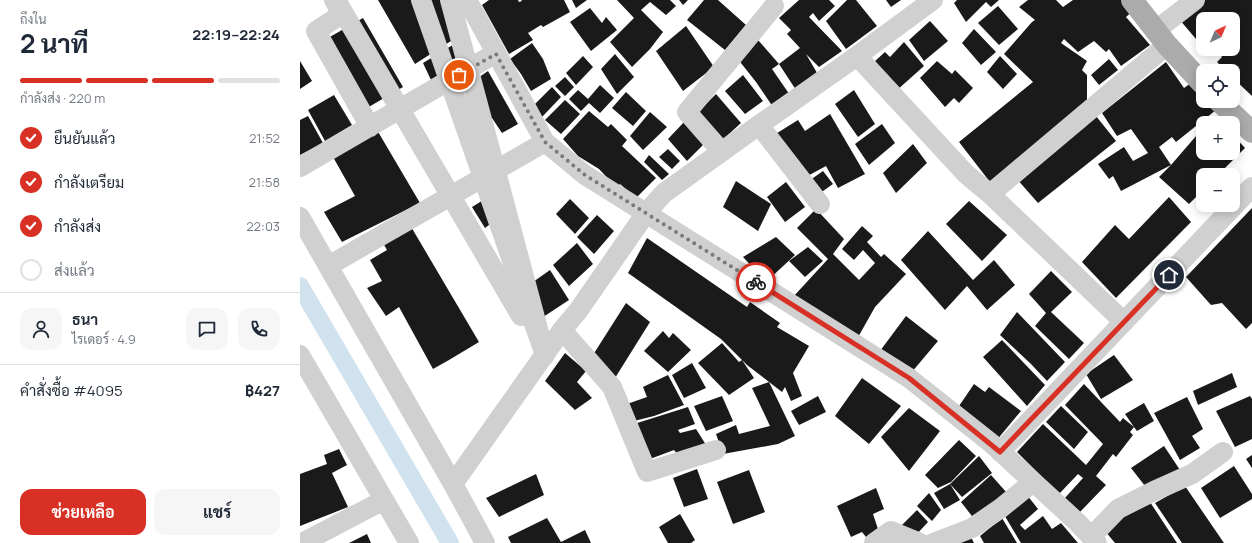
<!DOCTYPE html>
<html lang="th">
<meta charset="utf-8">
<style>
:root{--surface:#fff;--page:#f6f6f7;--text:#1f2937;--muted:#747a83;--line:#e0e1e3;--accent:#d93025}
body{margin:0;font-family:Manrope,Sarabun,sans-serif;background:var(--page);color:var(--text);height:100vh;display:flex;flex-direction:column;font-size:15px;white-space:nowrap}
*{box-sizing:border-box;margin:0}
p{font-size:13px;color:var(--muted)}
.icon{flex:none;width:22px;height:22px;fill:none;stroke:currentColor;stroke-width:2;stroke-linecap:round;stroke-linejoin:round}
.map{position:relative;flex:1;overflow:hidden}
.details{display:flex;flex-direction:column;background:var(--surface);width:300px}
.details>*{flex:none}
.needle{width:26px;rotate:44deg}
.buttons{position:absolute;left:896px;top:12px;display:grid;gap:8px}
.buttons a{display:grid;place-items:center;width:44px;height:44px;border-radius:8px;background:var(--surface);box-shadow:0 2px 10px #0003;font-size:20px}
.pin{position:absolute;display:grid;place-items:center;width:34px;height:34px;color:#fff;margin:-17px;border:2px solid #fff;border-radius:50%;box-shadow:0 1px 4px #0007}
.courier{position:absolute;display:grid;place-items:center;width:40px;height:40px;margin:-20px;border:3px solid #d93025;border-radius:50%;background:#fff;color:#222;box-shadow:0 1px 5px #0007}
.headline em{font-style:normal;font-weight:700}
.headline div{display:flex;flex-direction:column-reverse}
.headline{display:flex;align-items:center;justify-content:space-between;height:68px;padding:0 20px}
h1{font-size:26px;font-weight:700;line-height:30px}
.bar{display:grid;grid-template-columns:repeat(4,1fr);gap:6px 4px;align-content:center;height:48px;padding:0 20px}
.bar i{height:5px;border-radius:3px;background:var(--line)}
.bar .selected{background:var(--accent)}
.bar p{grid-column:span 4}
.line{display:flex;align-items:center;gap:10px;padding:0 20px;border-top:1px solid var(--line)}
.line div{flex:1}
.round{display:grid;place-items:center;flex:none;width:42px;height:42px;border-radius:12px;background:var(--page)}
ol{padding:0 20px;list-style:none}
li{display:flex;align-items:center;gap:12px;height:44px}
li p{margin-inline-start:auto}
li .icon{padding:4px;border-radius:50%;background:var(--accent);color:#fff;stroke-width:4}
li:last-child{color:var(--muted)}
li i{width:22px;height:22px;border:2px solid var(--line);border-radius:50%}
.action{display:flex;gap:8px;margin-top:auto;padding:8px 20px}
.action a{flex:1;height:46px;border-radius:12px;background:var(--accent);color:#fff;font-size:16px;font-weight:700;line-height:46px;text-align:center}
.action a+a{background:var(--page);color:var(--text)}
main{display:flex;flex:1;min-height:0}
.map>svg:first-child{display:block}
</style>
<main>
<section class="details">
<div class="headline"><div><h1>2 นาที</h1><p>ถึงใน</p></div><em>22:19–22:24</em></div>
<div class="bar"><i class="selected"></i><i class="selected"></i><i class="selected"></i><i></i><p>กำลังส่ง · 220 m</p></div>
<ol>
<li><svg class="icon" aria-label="check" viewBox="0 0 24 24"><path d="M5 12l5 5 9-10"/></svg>ยืนยันแล้ว<p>21:52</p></li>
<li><svg class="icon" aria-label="check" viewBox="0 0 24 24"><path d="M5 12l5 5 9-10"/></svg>กำลังเตรียม<p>21:58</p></li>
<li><svg class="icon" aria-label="check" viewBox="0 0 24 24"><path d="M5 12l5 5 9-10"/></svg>กำลังส่ง<p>22:03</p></li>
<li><i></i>ส่งแล้ว</li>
</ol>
<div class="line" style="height:72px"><a class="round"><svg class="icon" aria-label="person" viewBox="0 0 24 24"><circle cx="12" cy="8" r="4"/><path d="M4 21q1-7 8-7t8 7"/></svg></a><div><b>ธนา</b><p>ไรเดอร์ · 4.9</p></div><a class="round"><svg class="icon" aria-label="chat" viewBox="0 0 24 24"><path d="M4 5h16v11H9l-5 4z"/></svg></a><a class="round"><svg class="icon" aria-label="phone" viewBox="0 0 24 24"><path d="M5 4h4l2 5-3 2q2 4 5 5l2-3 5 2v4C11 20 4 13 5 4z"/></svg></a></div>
<div class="line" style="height:52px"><div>คำสั่งซื้อ #4095</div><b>฿427</b></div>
<div class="action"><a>ช่วยเหลือ</a><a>แชร์</a></div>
</section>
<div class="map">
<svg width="952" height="543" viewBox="0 0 952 543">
<rect width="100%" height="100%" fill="#fff"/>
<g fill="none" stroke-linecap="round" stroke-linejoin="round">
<path stroke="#cfe2ee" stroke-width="18" d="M0 286 150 543"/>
</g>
<path fill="#1a1a1a" d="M78 0H141L162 34 115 64Z
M189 0H218L219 2 222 1 221 0H264L270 12 243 27 241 25 228 33 233 40 209 54 182 5Z
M272 0H287L276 8Z
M317 0H370L376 6 366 15 350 2 341 10 363 32 350 49 332 67 310 42 334 18Z
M379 0H388L383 5Z
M404 0H418L446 25 425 50 387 20Z
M499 0H529L535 6 519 21 513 13 509 17 542 51 519 67 506 54 520 78 496 90 479 64 500 48 487 34 491 30 479 18Z
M547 0H556L577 26 546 49 526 21Z
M586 0H601L591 7Z
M657 0H699L691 7 686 2 666 22 654 3Z
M728 0H756L763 7 773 0H826L834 10 826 17 850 45 821 66 809 49 806 52 794 41 778 52 764 39 761 43 787 61 782 70 787 75V101L690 182 659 142 733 82 704 54 732 22 735 20 719 7Z
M905 0H952V96L933 78V71H926L917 62 922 57 917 49H933V19H903V31L896 39 879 19Z
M698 6 718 29 699 45 678 23Z
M290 8 302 23 306 17 317 30 291 51 270 22Z
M63 18 103 87 67 108 28 38Z
M630 21 648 41 624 61 609 40Z
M386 26 414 67 383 91 356 51Z
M674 29 696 52 681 65 662 43Z
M458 40 479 64 472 69 492 98 475 110 456 82 437 58Z
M604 42 624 66 596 91 574 62 585 52 590 57Z
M156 43 165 60 131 80 123 63Z
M232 43 243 59 251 79 231 91 221 74 210 59Z
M315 54 334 77 317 94 301 69Z
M283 56 293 67 276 85 266 73Z
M700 56 717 74 703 89 687 72Z
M809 59 818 70 799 85 791 75Z
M0 61 12 81 0 89Z
M637 61 652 74 655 70 673 88 659 103 654 98 645 107 620 78Z
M866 62 884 88 891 83 903 96V101H908L916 110 876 142 872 137 859 147 871 165 903 128V153H933V135L945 148 918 175H903V190L889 204 859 177 871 165 821 191 813 176 809 179 798 164 824 147 833 161 848 153 831 129 817 136 802 113Z
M188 71 218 124 202 133 192 118 185 122 172 82Z
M443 75 463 101 445 114 425 91Z
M265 77 274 87 265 96 255 86Z
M300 85 314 98 300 113 289 103 281 111 269 99 278 90 288 99Z
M252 87 261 97 242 117 233 106Z
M554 90 575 124 558 137 535 104Z
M326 92 346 111 333 126 312 108Z
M416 94 441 123 419 143 395 115Z
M34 95 52 125 25 141 8 110Z
M265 100 280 114 261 134 245 120Z
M289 111 308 127 311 124 327 140 322 146 356 178 336 198 320 184 317 188 299 169 278 156 263 139Z
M350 112 367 127 343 150 330 136Z
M530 114 565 174 538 188 526 166 502 179 474 135 498 120 505 131Z
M8 116 23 143 0 155V120Z
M796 116 816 141 738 203 716 178Z
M914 116 921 123H908Z
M385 121 404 144 387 161 368 139Z
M582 124 595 143 569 165 555 144Z
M77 130 120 203 42 242 24 212 55 196 33 157Z
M613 144 627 163 596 193 583 173Z
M368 149 380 161 372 169 359 157Z
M349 155 369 174 362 180 344 162Z
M523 171 533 184 516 196 506 183Z
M436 181 471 204 458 231 423 207Z
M486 182 505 207 485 222 467 197Z
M869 197 891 222 816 298 782 262 815 225 829 239Z
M185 199 198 218 185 228 172 207Z
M270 199 289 218 275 234 256 214Z
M669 201 707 235 682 261 646 224Z
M952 208V323L946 329 922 303 911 305 886 277Z
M516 209 544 239 533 254 559 280 575 263 563 250 554 260 542 249 562 226 573 236 567 242 581 257 584 254 606 274 575 307 557 339 493 297 528 259 497 228Z
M297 215 314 231 294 254 277 237Z
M110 225 179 342 149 360 133 369 99 307 86 316 67 288 82 281 70 260 87 250 83 243Z
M628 231 673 280 694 260 715 285 687 310 667 286 645 310 601 260Z
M476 237 495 255 466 282 443 257Z
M347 238 447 307 450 302 480 323 477 327 509 346 493 373 502 396 491 401 485 387 482 392 447 365 421 339 328 273Z
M277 243 293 264 269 286 253 265Z
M508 247 523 261 505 277 489 261Z
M250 270 269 300 234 323 216 294Z
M751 271 772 292 751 312 784 343 769 359 735 326 746 313 729 294Z
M326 303 350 322 315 378 291 358Z
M717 312 765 362 747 381 731 364 700 335Z
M606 316 638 341 611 373 580 351Z
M363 331 369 338 373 333 391 350 368 372 344 351Z
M702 340 745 385 727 406 683 357Z
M422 343 439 362 442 360 454 378 429 395 398 363Z
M265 353 286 371 277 382 292 398 275 410 245 381Z
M814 355 833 380 801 399 786 374Z
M392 363 406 388 384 398 372 375Z
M932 373 937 387 898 405 893 391Z
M368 375 384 405 354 416 334 421 327 404 347 397 343 387Z
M562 378 601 406 569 444 535 416Z
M469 382 495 436 478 444 423 454 416 434 436 425 439 434 470 426 452 388Z
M674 384 685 392 689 387 721 411 696 441 657 409Z
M784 384 820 422 823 418 834 427 825 414 844 403 854 421 837 431 834 427 830 432 833 435 816 457 813 454 796 476 806 485 779 513 764 499 783 478 778 474 759 494 717 452 743 424 786 465 803 444 765 405Z
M422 396 433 421 406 431 394 406Z
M518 396 526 412 499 425 491 411Z
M950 396 952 399V439L935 447 916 411Z
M887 397 903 429 892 436 900 448 880 460 854 413Z
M761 406 788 432 774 449 746 422Z
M388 407 395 424 378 430 380 433 396 429 408 448 378 455 374 450 350 459 334 424Z
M609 408 640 431 609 471 581 437Z
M659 440 676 456 651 482 638 488 625 475Z
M864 446 882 473 845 486 831 468Z
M39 449 47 465 32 473 48 507 0 526V474L27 464 24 455Z
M952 455V468L946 459Z
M679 456 692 473 662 497 650 484Z
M934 466 952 494V499L920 518 901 488Z
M397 469 408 499 384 507 373 478Z
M449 470 465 512 433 524 417 482Z
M236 474 244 495 199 517 186 498Z
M691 475 707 493 675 520 661 502Z
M650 484 660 500 644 509 634 493Z
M885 486 924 543H882L855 503Z
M576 488 584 509 573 514 578 529 566 537 562 532 551 537 537 506Z
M629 493 641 510 632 521 617 506Z
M727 495 738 509 720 525 725 530 743 516 752 529 761 523 778 543H721L703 513Z
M848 499 877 543H815L805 531Z
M617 510 628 522 615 536 601 526Z
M380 514 395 540 391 543H368L359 527Z
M247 518 261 542 285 530 291 543H211L208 537Z
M702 518 717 543H684L680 536Z
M67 534 71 543H49Z
M671 537 674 543H657Z"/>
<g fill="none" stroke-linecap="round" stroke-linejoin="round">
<path stroke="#d0d0d0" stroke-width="20" d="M34 0 42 14 16 31 70 127
M36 0 221 316
M121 0 245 355 150 0
M167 0 245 142 285 175 609 378 691 443 777 522 797 543
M855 31 895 0
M557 56 666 174 690 194 824 322
M459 125 520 204
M422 152 387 112 474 6
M0 167 196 53
M690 194 867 45
M0 217 153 484 185 543
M28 266 245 142
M262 330 312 387 347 472 416 450
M0 355 109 543
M700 452 952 187
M153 484 262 330 278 311 346 213 364 193 459 125 557 56 633 0
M791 537 818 509 854 491 892 474 923 452
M2 543 84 500
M574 543 591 531 620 543
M633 543 672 528 701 508 733 482"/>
<path stroke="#ababab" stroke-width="22" d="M832 0 867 45 903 84
M919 101 952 132"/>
</g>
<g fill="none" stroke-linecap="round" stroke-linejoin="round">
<path stroke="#7a7a7a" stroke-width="4" stroke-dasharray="0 7.2" d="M159 75 196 54 245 142 285 175 456 282"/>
<path stroke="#d93025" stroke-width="5" d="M456 282 609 378 700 452 869 275"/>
</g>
</svg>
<div class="buttons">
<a><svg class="needle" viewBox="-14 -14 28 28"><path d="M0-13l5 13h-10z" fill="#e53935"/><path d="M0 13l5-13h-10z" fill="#747a83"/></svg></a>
<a><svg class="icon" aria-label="locate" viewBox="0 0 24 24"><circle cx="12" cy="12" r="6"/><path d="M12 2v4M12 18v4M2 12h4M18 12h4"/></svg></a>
<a>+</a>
<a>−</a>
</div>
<div class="pin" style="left:159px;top:75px;background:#ea580c"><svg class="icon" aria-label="bag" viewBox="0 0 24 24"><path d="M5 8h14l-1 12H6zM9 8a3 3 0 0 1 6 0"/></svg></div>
<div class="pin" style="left:869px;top:275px;background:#1f2937"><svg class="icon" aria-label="home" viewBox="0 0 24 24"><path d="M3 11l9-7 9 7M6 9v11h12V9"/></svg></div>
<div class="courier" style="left:456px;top:282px"><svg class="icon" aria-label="bike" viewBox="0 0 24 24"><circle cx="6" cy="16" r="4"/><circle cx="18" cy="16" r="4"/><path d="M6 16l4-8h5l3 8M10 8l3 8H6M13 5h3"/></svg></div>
</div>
</main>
